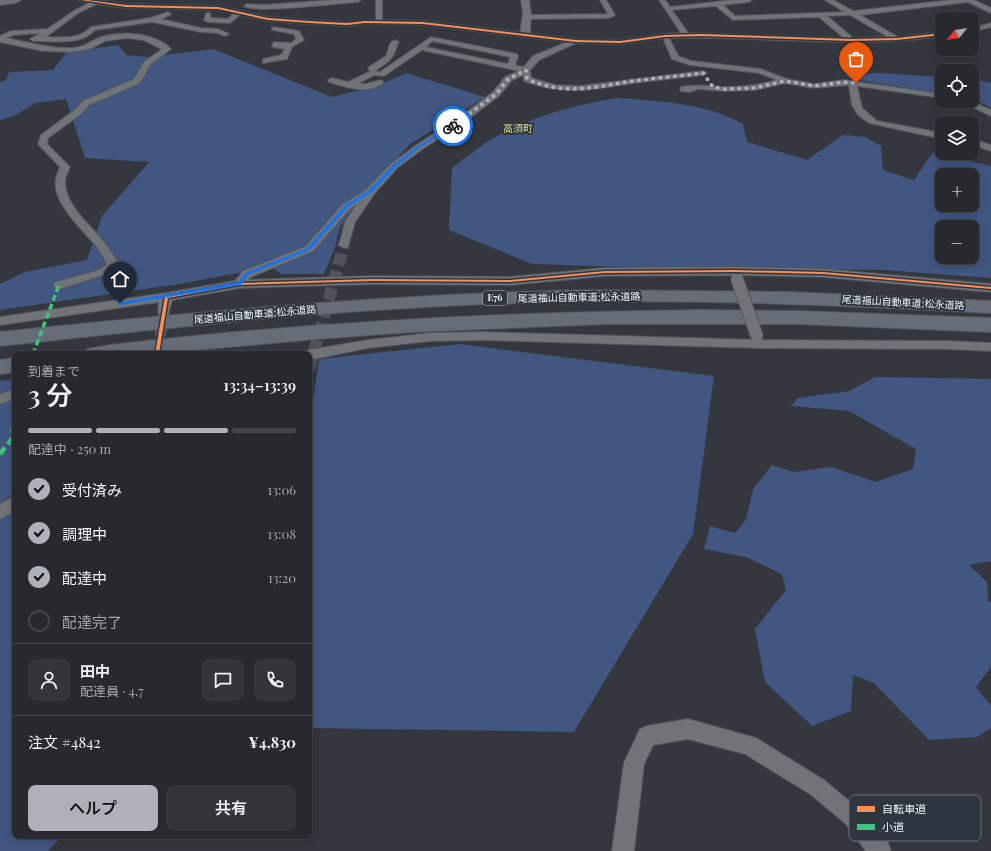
<!DOCTYPE html>
<html lang="ja">
<meta charset="utf-8">
<style>
:root{--surface:#27292e;--page:#33353a;--text:#f1f3f6;--muted:#a4a6aa;--line:#43454a;--accent:#aeb2b8}
body{margin:0;font-family:"Playfair Display","Noto Sans JP",serif;background:var(--page);color:var(--text);height:100vh;display:flex;flex-direction:column;font-size:15px;white-space:nowrap}
*{box-sizing:border-box;margin:0}
p{font-size:13px;color:var(--muted)}
.icon{flex:none;width:22px;height:22px;fill:none;stroke:currentColor;stroke-width:2;stroke-linecap:round;stroke-linejoin:round}
.map{position:relative;flex:1;overflow:hidden}
.sheet{position:absolute;left:12px;top:351px;width:300px;height:488px;display:flex;flex-direction:column;background:var(--surface);border-radius:8px;box-shadow:0 2px 10px #0003,0 0 0 1px var(--line)}
.sheet>*{flex:none}
.needle{width:26px;rotate:240deg}
.tools{position:absolute;left:935px;top:12px;display:grid;gap:8px}
.tools a{display:grid;place-items:center;width:44px;height:44px;border-radius:8px;background:var(--surface);box-shadow:0 2px 10px #0003,0 0 0 1px var(--line);font-size:20px}
.pin{position:absolute;display:grid;place-items:center;width:34px;height:34px;color:#fff;margin:-41px -17px;border-radius:50% 50% 50% 0;rotate:-45deg;box-shadow:0 0 4px #0007}
.pin .icon{rotate:45deg}
.courier{position:absolute;display:grid;place-items:center;width:40px;height:40px;margin:-20px;border:3px solid #1a73e8;border-radius:50%;background:#fff;color:#222;box-shadow:0 1px 5px #0007}
.head em{font-style:normal;font-weight:600}
.head div{display:flex;flex-direction:column-reverse}
.head{display:flex;align-items:center;justify-content:space-between;height:68px;padding:0 16px}
h1{font-size:26px;font-weight:600;line-height:30px}
.bar{display:grid;grid-template-columns:repeat(4,1fr);gap:6px 4px;align-content:center;height:48px;padding:0 16px}
.bar i{height:5px;border-radius:3px;background:var(--line)}
.bar .current{background:var(--accent)}
.bar p{grid-column:span 4}
.line{display:flex;align-items:center;gap:10px;padding:0 16px;border-top:1px solid var(--line)}
.line div{flex:1}
.round{display:grid;place-items:center;flex:none;width:42px;height:42px;border-radius:8px;background:var(--page)}
ol{padding:0 16px;list-style:none}
li{display:flex;align-items:center;gap:12px;height:44px}
li p{margin-inline-start:auto}
li .icon{padding:4px;border-radius:50%;background:var(--accent);color:#111;stroke-width:4}
li:last-child{color:var(--muted)}
li i{width:22px;height:22px;border:2px solid var(--line);border-radius:50%}
.primary-button{display:flex;gap:8px;margin-top:auto;padding:8px 16px}
.primary-button a{flex:1;height:46px;border-radius:8px;background:var(--accent);color:#111;font-size:16px;font-weight:600;line-height:46px;text-align:center}
.primary-button a+a{background:var(--page);color:var(--text)}
.map>svg:first-child{display:block}
</style>
<div class="map">
<svg width="991" height="851" viewBox="0 0 991 851">
<rect width="100%" height="100%" fill="#34373d"/>
<path fill="#415680" fill-rule="evenodd" d="M118 45 126 55 148 57 213 49 332 97 379 85 406 73 485 97 410 144 369 190 340 227 335 247 324 274H281L265 262 244 272 179 284 0 310V284L25 272 87 260 102 216 149 162 85 158 66 99 35 103 14 116 0 120V82L6 80 9 72 53 70 67 52Z
M879 73 942 77V94L853 79 843 75Z
M972 79 991 83V108L972 98Z
M617 98C659 101 706 103 743 124L747 142 807 160 843 135 865 137 881 146 883 170 914 180 933 152 991 166V278L884 270 624 267 532 264 449 230 452 168C467 157 482 144 497 136 535 115 576 105 617 98ZM942 175H972V205H942ZM942 227H972V257H942Z
M459 344 714 376 693 534 574 732 309 728V403L313 400 319 359Z
M875 377 991 379V561L969 565 987 582 988 601 991 602V667L976 687 991 706V728L977 737 929 740 874 683 853 675 851 711 812 726 765 682 755 629 786 590 782 574 746 557 704 549 710 526 735 533 746 520 753 489 772 465 794 472 831 467 876 482 913 469 916 449 849 411 791 406 798 398 849 391Z
M15 379V492L0 505V381Z
M15 507V836H62L48 851H0V508Z"/>
<g fill="none" stroke-linecap="round" stroke-linejoin="round">
<path stroke="#50535a" stroke-width="12" stroke-dasharray="12 6" stroke-linecap="butt" d="M157 354 164 312
M309 369 344 245"/>
<defs>
<path id="minor" d="M79 0H96L126 4 218 6 268 17 309 20 347 22 376 20V0H382V20L423 21 576 39 620 40 665 34 681 33 659 0H665L670 7 732 0H752L749 2 723 5 735 16 844 12 825 0H833L853 11 952 0H974L991 8V13L968 2 860 15 898 37 942 32V36C927 38 912 40 896 41 821 45 745 36 669 38L678 56 691 61 761 69 787 79 814 84 844 80 942 94V98L857 86 862 108 877 121 942 133V139L869 123 858 115 852 105 849 85 814 88 785 83 755 90 725 91 698 89 690 92 681 91 680 89 681 87C695 84 709 86 724 87 742 87 759 85 777 80L759 73 690 65 672 59 663 38 620 44 576 43 539 60 530 70 531 78 555 85 580 86 703 71 707 73 703 75C680 78 656 80 633 83 591 90 566 96 524 81L523 75 511 81 499 96 467 120 421 150 397 168 375 193 355 222 348 247 344 248 339 245 345 222 357 204 351 208 313 251 251 277 248 280 373 276 510 277 605 268 735 267 823 269 991 284V292L823 277 735 275 605 276 510 285 373 284 239 288 172 300 168 315H160L158 312 159 302 0 325V317L166 293 235 281 243 271 305 247 343 204 366 190 391 164 415 146 461 116 493 92 505 77 519 71 422 50 384 76 374 75 357 84H366L380 80 384 82C369 96 346 87 329 82L328 80 332 78 348 82 371 71 368 69 369 67 386 56C389 50 388 42 395 40L399 42C396 46 396 50 394 54 390 62 381 67 374 71L380 72 431 37 517 54 518 56 515 65 524 67 533 56 567 42 423 25 365 24 347 26 309 24 268 21 240 15 230 23 207 22 204 20 206 13H210L211 18 228 19 234 13 218 10 126 8 97 4 78 13 46 37C63 37 79 40 91 27L150 18 168 12 171 14 170 15 161 19 201 28 218 29 229 34 225 36 217 33 201 32 152 22 95 30C81 46 54 41 34 41L30 39 41 33 13 35 6 38C29 42 50 49 73 48 86 47 90 41 101 37 121 31 155 32 171 49L150 65 140 83 89 105 82 113 48 138 47 144 70 167C68 172 65 177 65 182 66 207 90 224 104 242 110 250 115 257 119 266L104 275 59 289 55 288 53 285 55 282 96 271 107 265C104 258 101 252 96 246 83 230 51 202 56 179 56 175 59 171 60 167L38 144 41 135 76 109 83 101 134 79 144 62 162 49 143 40 127 38 105 41 90 49 70 52 43 51 0 42V36L11 31 47 29 74 11 89 3ZM716 6 733 20 819 17 844 38 688 33 672 10ZM850 15 888 37 853 38 827 16ZM432 41 510 57 508 64 426 47Z
M332 0H361L358 2C340 3 254 14 244 6L247 4 264 5Z
M600 0H606L615 15 609 18 527 19 524 17 527 15 608 14Z
M991 23V27L972 32V28Z
M274 27 299 31 304 40 292 47 287 59 263 63V59L281 55 285 49 273 47 272 45 274 42 291 43 296 39 294 34 272 30V28Z
M960 101H971L991 110V116Z
M972 139 991 145V151L972 145Z
M483 332 760 340 947 341 991 343V351L947 349 760 348 483 340 431 341 368 348 309 360V354H303L304 352 309 350 368 340 431 333Z
M15 389V399L0 404V394Z
M15 496V511L0 519V504Z
M688 719 756 738 824 780 860 810 888 843 891 851H866L846 824 810 794 745 754 688 739 653 745 644 764 634 851H612L624 763 640 729 647 726Z"/>
<path id="tertiary" d="M521 0H529L531 13 530 34 525 37 520 34 523 13Z"/>
<path id="trunk" d="M0 0H21L16 3 0 5Z"/>
<path id="motorway" d="M587 290 789 292 991 301V313C835 305 679 298 522 303 348 308 173 327 0 346V332C195 312 391 294 587 290Z
M702 310 798 311 991 318V332L798 324H605L412 332 316 339 154 354H84L87 349 110 345C306 322 504 312 702 310Z
M15 358V372L0 374V360Z"/>
</defs>
<use href="#minor" stroke="#53565b" stroke-width="2"/>
<use href="#tertiary" stroke="#53565b" stroke-width="2"/>
<use href="#trunk" stroke="#53565b" stroke-width="2"/>
<use href="#motorway" stroke="#53565b" stroke-width="2"/>
<use href="#minor" fill="#707378" fill-rule="evenodd"/>
<use href="#tertiary" fill="#707378" fill-rule="evenodd"/>
<use href="#trunk" fill="#6c707b" fill-rule="evenodd"/>
<use href="#motorway" fill="#676d78" fill-rule="evenodd"/>
<defs>
<path id="minor-bridge" d="M737 279 757 336"/>
</defs>
<use href="#minor-bridge" stroke="#53565b" stroke-width="14" stroke-linecap="butt"/>
<use href="#minor-bridge" stroke="#707378" stroke-width="12"/>
<path stroke="#40c37c" stroke-width="3.5" stroke-dasharray="6 3.5" stroke-linecap="butt" d="M33 354 59 285"/>
<path stroke="#40c37c" stroke-width="4.5" stroke-dasharray="8 4.5" stroke-linecap="butt" d="M0 454 11 440 15 414"/>
<defs>
<path id="cycleway" d="M81 0H87L126 5 218 7 268 18 309 21 347 23 365 21 423 22 576 40 620 41 665 35 701 34 851 39 897 38 942 33V35L897 40 851 41 701 36 665 37 620 43 576 42 423 24 365 23 347 25 309 23 268 20 218 9 126 7Z
M735 270 823 272 991 287V289L823 274 735 272 605 273 510 282 373 281 239 285 168 298 159 354H155L165 296 239 283 373 279 510 280 605 271Z"/>
</defs>
<use href="#cycleway" stroke="#303641" stroke-width="3"/>
<use href="#cycleway" fill="#f78f57" fill-rule="evenodd"/>
</g>
<path fill="#1a73e8" d="M451 125 455 126 419 148 396 167 372 192 348 207 310 250 248 275 241 285 120 305 118 303 120 302 238 282 245 273 307 248 345 205 369 190 393 165 416 147Z"/>
<g fill="none" stroke-linecap="round" stroke-linejoin="round">
<path stroke="#aeb2b8" stroke-width="4" stroke-dasharray="0 7.2" d="M453 126 496 94 508 79 526 70 527 79C565 96 594 87 633 81 656 78 680 76 703 73L713 87 724 89 755 88 785 81 814 86 844 82 856 83"/>
</g>
<g text-anchor="middle" stroke-width="4" stroke-linejoin="round" paint-order="stroke">
<rect fill="#303641" stroke="#b6bbc3" stroke-width="1" x="483" y="291" width="24" height="14" rx="3"/>
<g font-size="9" font-weight="bold" fill="#f0f4fb">
<text x="495" y="301">E76</text>
</g>
<g font-size="10" fill="#d4dc8f" stroke="#303641">
<text x="518" y="132">高須町</text>
</g>
<g font-size="10" fill="#f0f4fb" stroke="#303641">
<text transform="translate(579 297) rotate(-1)" y="4">尾道福山自動車道;松永道路</text>
<text transform="translate(903 302) rotate(3)" y="4">尾道福山自動車道;松永道路</text>
<text transform="translate(255 314) rotate(-5)" y="4">尾道福山自動車道;松永道路</text>
</g>
</g>
<rect x="849" y="795" width="132" height="46" rx="6" fill="#303641" stroke="#6a6f79" stroke-width="1"/>
<rect x="857" y="806" width="18" height="6" fill="#f78f57"/>
<rect x="857" y="824" width="18" height="6" fill="#40c37c"/>
<g font-size="11" fill="#f0f4fb">
<text x="882" y="813">自転車道</text>
<text x="882" y="831">小道</text>
</g>
</svg>
<div class="tools">
<a><svg class="needle" viewBox="-14 -14 28 28"><path d="M0-13l5 13h-10z" fill="#e53935"/><path d="M0 13l5-13h-10z" fill="#a4a6aa"/></svg></a>
<a><svg class="icon" aria-label="locate" viewBox="0 0 24 24"><circle cx="12" cy="12" r="6"/><path d="M12 2v4M12 18v4M2 12h4M18 12h4"/></svg></a>
<a><svg class="icon" aria-label="layers" viewBox="0 0 24 24"><path d="M12 4l9 5-9 5-9-5zM3 14l9 5 9-5"/></svg></a>
<a>+</a>
<a>−</a>
</div>
<div class="pin" style="left:856px;top:83px;background:#ea580c"><svg class="icon" aria-label="bag" viewBox="0 0 24 24"><path d="M5 8h14l-1 12H6zM9 8a3 3 0 0 1 6 0"/></svg></div>
<div class="pin" style="left:120px;top:303px;background:#1f2937"><svg class="icon" aria-label="home" viewBox="0 0 24 24"><path d="M3 11l9-7 9 7M6 9v11h12V9"/></svg></div>
<div class="courier" style="left:453px;top:126px"><svg class="icon" aria-label="bike" viewBox="0 0 24 24"><circle cx="6" cy="16" r="4"/><circle cx="18" cy="16" r="4"/><path d="M6 16l4-8h5l3 8M10 8l3 8H6M13 5h3"/></svg></div>
<section class="sheet">
<div class="head"><div><h1>3 分</h1><p>到着まで</p></div><em>13:34–13:39</em></div>
<div class="bar"><i class="current"></i><i class="current"></i><i class="current"></i><i></i><p>配達中 · 250 m</p></div>
<ol>
<li><svg class="icon" aria-label="check" viewBox="0 0 24 24"><path d="M5 12l5 5 9-10"/></svg>受付済み<p>13:06</p></li>
<li><svg class="icon" aria-label="check" viewBox="0 0 24 24"><path d="M5 12l5 5 9-10"/></svg>調理中<p>13:08</p></li>
<li><svg class="icon" aria-label="check" viewBox="0 0 24 24"><path d="M5 12l5 5 9-10"/></svg>配達中<p>13:20</p></li>
<li><i></i>配達完了</li>
</ol>
<div class="line" style="height:72px"><a class="round"><svg class="icon" aria-label="person" viewBox="0 0 24 24"><circle cx="12" cy="8" r="4"/><path d="M4 21q1-7 8-7t8 7"/></svg></a><div><b>田中</b><p>配達員 · 4.7</p></div><a class="round"><svg class="icon" aria-label="chat" viewBox="0 0 24 24"><path d="M4 5h16v11H9l-5 4z"/></svg></a><a class="round"><svg class="icon" aria-label="phone" viewBox="0 0 24 24"><path d="M5 4h4l2 5-3 2q2 4 5 5l2-3 5 2v4C11 20 4 13 5 4z"/></svg></a></div>
<div class="line" style="height:52px"><div>注文 #4842</div><b>¥4,830</b></div>
<div class="primary-button"><a>ヘルプ</a><a>共有</a></div>
</section>
</div>
